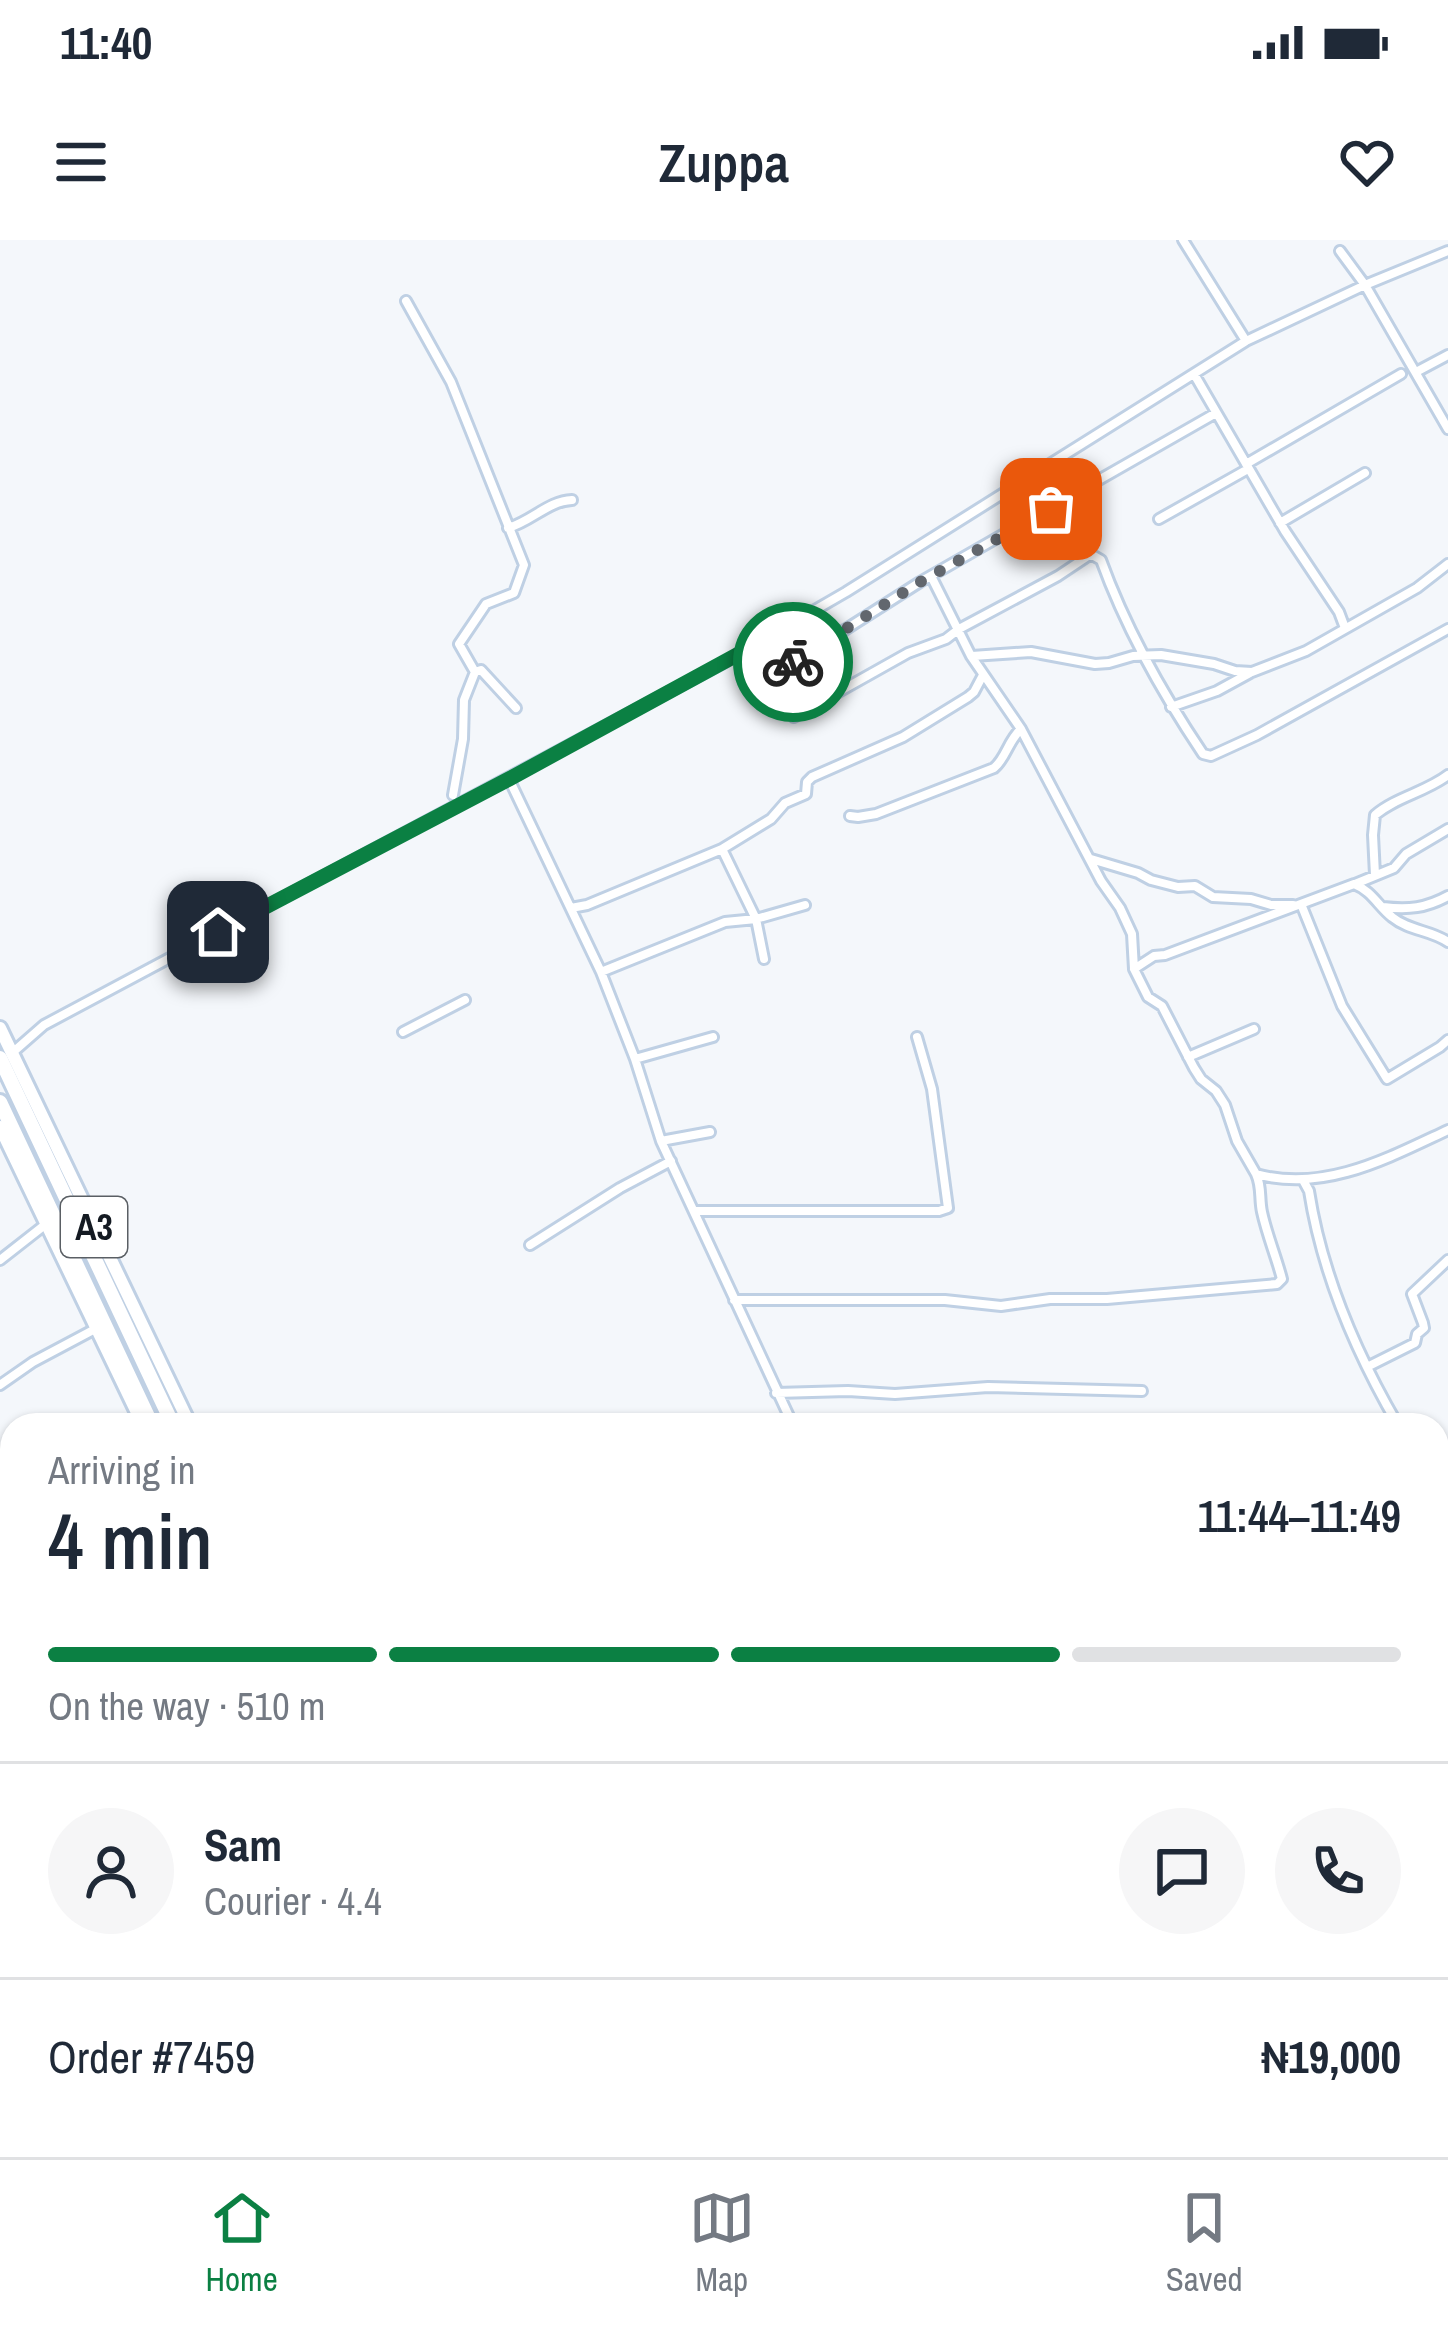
<!DOCTYPE html>
<meta charset="utf-8">
<style>
:root{--surface:#fff;--page:#f6f6f7;--text:#1f2937;--muted:#747a83;--line:#e0e1e3;--accent:#0b8043}
body{margin:0;font-family:"Archivo Narrow",sans-serif;background:var(--page);color:var(--text);height:100vh;display:flex;flex-direction:column;font-size:45px;white-space:nowrap}
*{box-sizing:border-box;margin:0}
p{font-size:39px;color:var(--muted)}
.icon{flex:none;width:66px;height:66px;fill:none;stroke:currentColor;stroke-width:2;stroke-linecap:round;stroke-linejoin:round}
.map{position:relative;flex:1;overflow:hidden}
.side{position:absolute;left:0px;top:1173px;width:1449px;height:744px;display:flex;flex-direction:column;background:var(--surface);border-radius:36px 36px 0 0;box-shadow:0 3px 9px #0004}
.side>*{flex:none}
.pin{position:absolute;display:grid;place-items:center;width:102px;height:102px;color:#fff;margin:-51px;border-radius:24px;box-shadow:0 6px 18px #0006}
.courier{position:absolute;display:grid;place-items:center;width:120px;height:120px;margin:-60px;border:9px solid #0b8043;border-radius:50%;background:#fff;color:#222;box-shadow:0 3px 15px #0007}
.summary em{font-style:normal;font-weight:600}
.summary div{display:flex;flex-direction:column-reverse}
.summary{display:flex;align-items:center;justify-content:space-between;height:204px;padding:0 48px}
h1{font-size:78px;font-weight:600;line-height:90px}
.bar{display:grid;grid-template-columns:repeat(4,1fr);gap:18px 12px;align-content:center;height:144px;padding:0 48px}
.bar i{height:15px;border-radius:9px;background:var(--line)}
.bar .current{background:var(--accent)}
.bar p{grid-column:span 4}
.line{display:flex;align-items:center;gap:30px;padding:0 48px;border-top:3px solid var(--line)}
.line div{flex:1}
.round{display:grid;place-items:center;flex:none;width:126px;height:126px;border-radius:63px;background:var(--page)}
.status{display:flex;justify-content:space-between;align-items:center;height:84px;padding:0 60px;background:var(--surface);direction:ltr}
.status svg{height:33px;fill:currentColor}
header{display:flex;justify-content:space-between;align-items:center;height:156px;padding:0 48px;background:var(--surface);font-size:54px;font-weight:600}
.tabs{display:flex;justify-content:space-around;align-items:center;height:168px;border-top:3px solid var(--line);background:var(--surface);font-size:33px;color:var(--muted)}
.tabs a{display:grid;justify-items:center;gap:6px}
.tabs .current{color:var(--accent)}
.map>svg:first-child{display:block}
</style>
<div class="status"><b>11:40</b><svg viewBox="0 0 49 12"><path d="M0 12V9h3v3zM5 12V6h3v6zM10 12V3h3v9zM15 12V0h3v12zM26 1h20v11H26zM47 4h2v5h-2z"/></svg></div>
<header><svg class="icon" aria-label="menu" viewBox="0 0 24 24"><path d="M4 6h16M4 12h16M4 18h16"/></svg>Zuppa<svg class="icon" aria-label="heart" viewBox="0 0 24 24"><path d="M12 20l-8-8c-3-5 5-10 8-4 3-6 11-1 8 4z"/></svg></header>
<div class="map">
<svg width="1448" height="1917" viewBox="0 0 1448 1917">
<rect width="100%" height="100%" fill="#f4f7fb"/>
<g fill="none" stroke-linecap="round" stroke-linejoin="round">
<defs>
<path id="street" d="M1183 0 1246 101
M1340 11 1365 45 1448 189
M406 61 451 142 524 325 514 353 486 364 459 404 475 432 464 460 463 499 453 555
M1416 132 1448 115
M1194 134 1285 291 1339 372 1345 388
M1246 224 1401 134
M1159 279 1248 229
M1280 283 1365 233
M508 288C532 281 548 261 572 260
M931 336 971 416 1021 489 1101 641 1120 668 1132 694 1134 729 1148 757 1162 766 1194 828 1201 839 1216 851 1225 865 1237 901 1256 934C1324 953 1388 918 1448 890
M744 411 763 424 775 426 799 419 920 342 1216 173
M972 416 1031 412 1095 424 1109 423 1133 416 1161 415 1214 424 1235 431 1252 432 1306 411 1417 348 1448 324
M475 432 481 430 516 468
M1171 467 1217 451 1250 433
M794 477 908 413 946 399 959 389 1058 336 1088 316H1094L1101 320C1126 389 1162 453 1203 514L1211 516 1257 495 1448 389
M509 539 601 732 635 819 661 901 793 1185
M850 576 858 577 876 574 994 528C1006 518 1008 501 1021 489
M722 609 756 679 764 719
M1091 619 1138 633 1151 640 1178 647 1195 646 1213 657 1251 659 1271 665H1293
M1375 635 1373 595 1375 575C1396 557 1426 552 1448 535
M1355 644 1394 628 1406 614 1448 589
M1301 664 1342 766 1387 839 1440 807 1448 800
M1383 667C1409 670 1426 668 1448 656
M571 668 587 665 722 609 771 579 785 563 806 554 807 542 812 537 903 497 968 457 974 452 983 435
M1134 729 1154 716 1165 715 1354 644C1372 651 1378 666 1392 677 1409 691 1431 690 1448 702
M601 732 725 682 756 679 805 665
M403 792 465 760
M12 813 44 785 727 421 846 352 1246 101 1365 45 1448 11
M1188 817 1254 789
M635 819 713 797
M661 901 710 892
M1303 940 1309 951C1322 1034 1356 1113 1398 1185
M695 971H939L948 968 932 849 917 797
M530 1005 620 948 671 921
M0 1020 46 984
M734 1060H945L1001 1066 1050 1059H1107L1277 1044 1282 1039C1276 1016 1267 995 1262 972 1259 958 1262 947 1256 934
M1367 1127 1415 1103 1417 1094 1424 1088 1423 1083 1412 1054 1448 1020
M0 1145 33 1122 97 1088
M776 1153 848 1151 895 1154 988 1147 1142 1151
M1437 1267 1448 1265
M0 1484H12
M1437 1500H1448
M0 1561 12 1557
M1437 1664 1448 1666
M0 1793 12 1788
M1437 1813 1448 1815
M0 1850 12 1873
M27 1905 33 1917
M1098 1905 1135 1917
M142 1917 171 1905
M306 1917 323 1905
M688 1917 704 1905
M1159 1917 1163 1905
M1287 1917 1291 1905
M1358 1917 1360 1905
M1436 1917 1448 1846"/>
<path id="primary" d="M0 788 190 1185
M0 887 143 1185
M475 1905 480 1917
M519 1905 524 1917"/>
<path id="highway" d="M0 818 173 1185
M0 862 152 1185
M486 1905 491 1917
M505 1905 509 1917"/>
</defs>
<use href="#street" stroke="#bfd0e4" stroke-width="14"/>
<use href="#primary" stroke="#bfd0e4" stroke-width="18"/>
<use href="#highway" stroke="#bfd0e4" stroke-width="20"/>
<use href="#street" stroke="#fff" stroke-width="8"/>
<use href="#primary" stroke="#fff" stroke-width="12"/>
<use href="#highway" stroke="#fff" stroke-width="14"/>
</g>
<g fill="none" stroke-linecap="round" stroke-linejoin="round">
<path stroke="#62676e" stroke-width="12" stroke-dasharray="0 21.6" d="M793 422 920 342 1051 269"/>
<path stroke="#0b8043" stroke-width="15" d="M218 692 509 539 744 411C761 423 773 429 793 422"/>
</g>
<g text-anchor="middle" stroke-width="9" stroke-linejoin="round" paint-order="stroke">
<rect fill="#fff" stroke="#5a5f64" stroke-width="3" x="61" y="957" width="66" height="60" rx="9"/>
<g font-size="36" font-weight="bold" fill="#141a22">
<text x="94" y="1000">A3</text>
</g>
</g>
</svg>
<div class="pin" style="left:1051px;top:269px;background:#ea580c"><svg class="icon" aria-label="bag" viewBox="0 0 24 24"><path d="M5 8h14l-1 12H6zM9 8a3 3 0 0 1 6 0"/></svg></div>
<div class="pin" style="left:218px;top:692px;background:#1f2937"><svg class="icon" aria-label="home" viewBox="0 0 24 24"><path d="M3 11l9-7 9 7M6 9v11h12V9"/></svg></div>
<div class="courier" style="left:793px;top:422px"><svg class="icon" aria-label="bike" viewBox="0 0 24 24"><circle cx="6" cy="16" r="4"/><circle cx="18" cy="16" r="4"/><path d="M6 16l4-8h5l3 8M10 8l3 8H6M13 5h3"/></svg></div>
<section class="side">
<div class="summary"><div><h1>4 min</h1><p>Arriving in</p></div><em>11:44–11:49</em></div>
<div class="bar"><i class="current"></i><i class="current"></i><i class="current"></i><i></i><p>On the way · 510 m</p></div>
<div class="line" style="height:216px"><a class="round"><svg class="icon" aria-label="person" viewBox="0 0 24 24"><circle cx="12" cy="8" r="4"/><path d="M4 21q1-7 8-7t8 7"/></svg></a><div><b>Sam</b><p>Courier · 4.4</p></div><a class="round"><svg class="icon" aria-label="chat" viewBox="0 0 24 24"><path d="M4 5h16v11H9l-5 4z"/></svg></a><a class="round"><svg class="icon" aria-label="phone" viewBox="0 0 24 24"><path d="M5 4h4l2 5-3 2q2 4 5 5l2-3 5 2v4C11 20 4 13 5 4z"/></svg></a></div>
<div class="line" style="height:156px"><div>Order #7459</div><b>₦19,000</b></div>
</section>
</div>
<nav class="tabs">
<a class="current"><svg class="icon" aria-label="home" viewBox="0 0 24 24"><path d="M3 11l9-7 9 7M6 9v11h12V9"/></svg>Home</a>
<a><svg class="icon" aria-label="map" viewBox="0 0 24 24"><path d="M3 6l6-2 6 2 6-2v14l-6 2-6-2-6 2zM9 4v14M15 6v14"/></svg>Map</a>
<a><svg class="icon" aria-label="saved" viewBox="0 0 24 24"><path d="M7 4h10v16l-5-4-5 4z"/></svg>Saved</a>
</nav>
